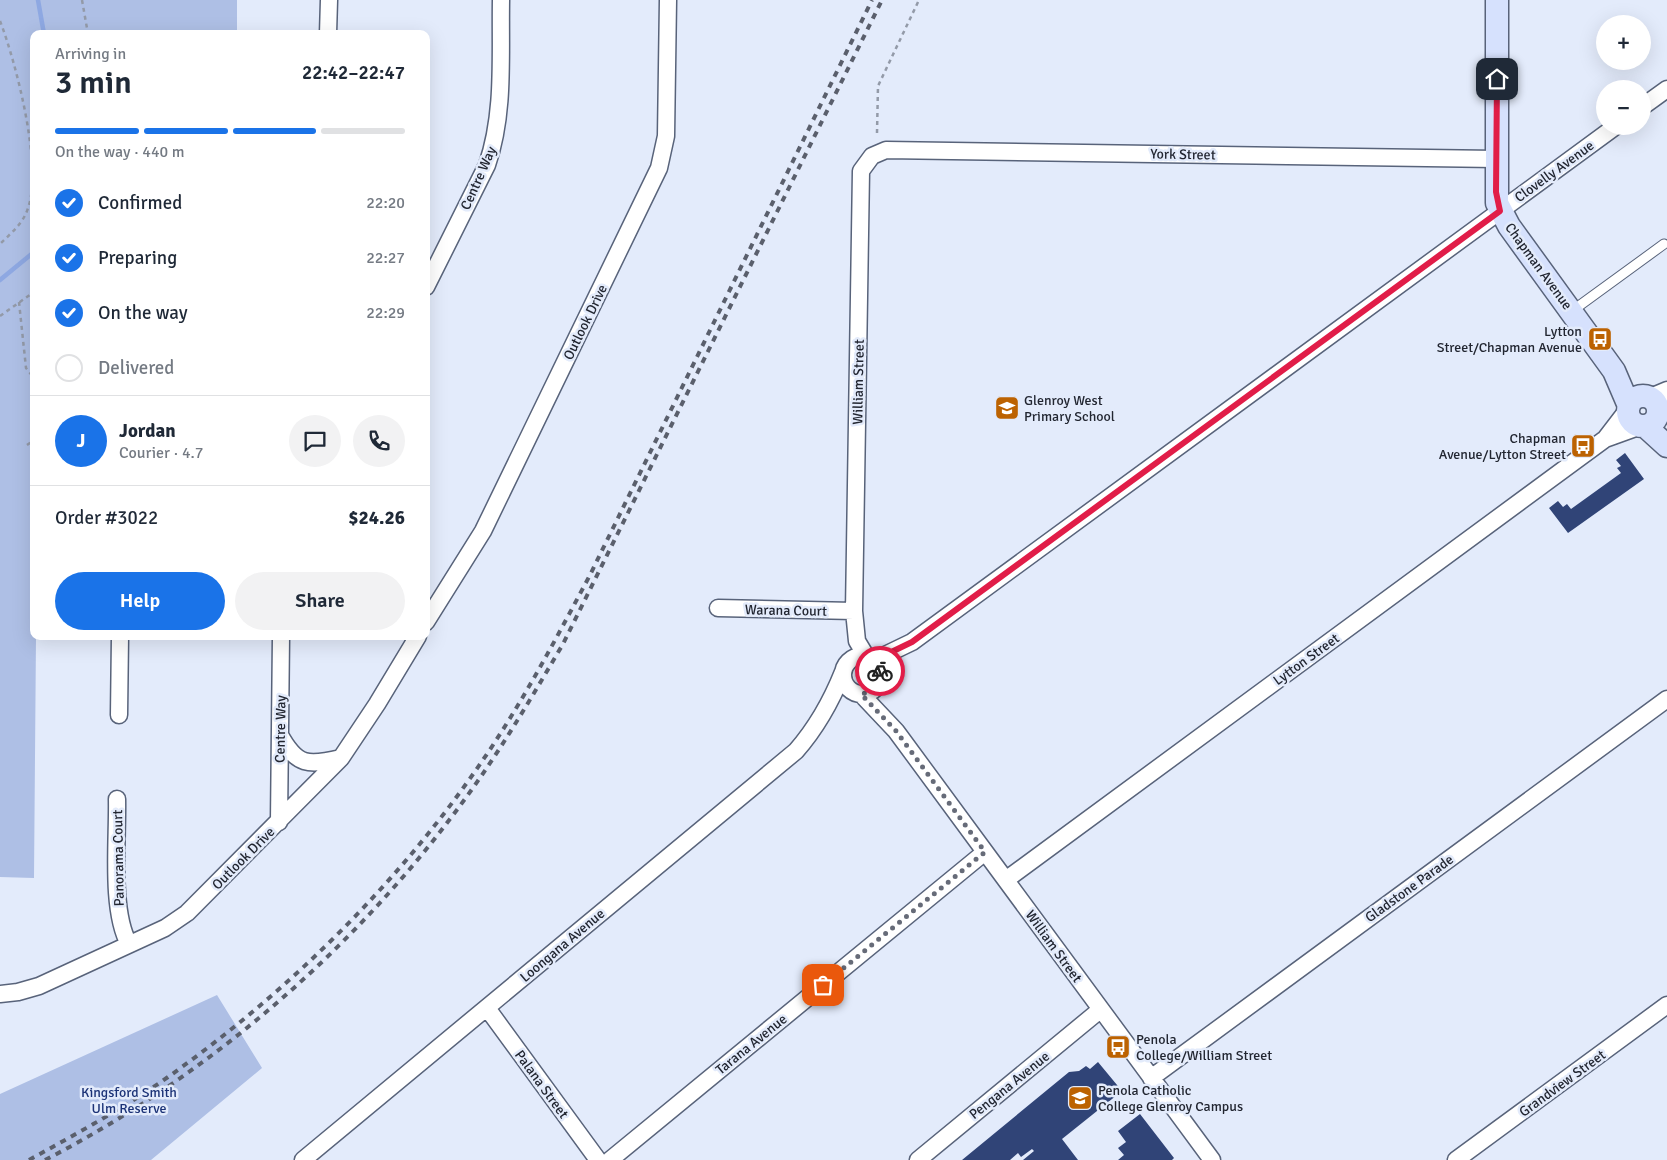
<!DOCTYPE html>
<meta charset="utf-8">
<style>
:root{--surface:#fff;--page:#f2f2f3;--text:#1f2937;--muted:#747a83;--line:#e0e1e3;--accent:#1a73e8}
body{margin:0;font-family:Signika,sans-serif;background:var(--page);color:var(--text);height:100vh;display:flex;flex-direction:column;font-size:19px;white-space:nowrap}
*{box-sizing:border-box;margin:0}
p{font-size:16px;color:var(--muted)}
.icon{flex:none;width:28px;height:28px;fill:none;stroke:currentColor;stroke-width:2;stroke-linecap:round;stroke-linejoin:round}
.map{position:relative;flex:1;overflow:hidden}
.drawer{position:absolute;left:30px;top:30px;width:400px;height:610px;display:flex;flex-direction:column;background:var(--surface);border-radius:10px;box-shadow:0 5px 20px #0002}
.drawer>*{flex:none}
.controls{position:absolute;left:1596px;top:15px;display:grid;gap:10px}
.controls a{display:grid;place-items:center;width:55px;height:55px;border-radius:50%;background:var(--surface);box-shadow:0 5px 20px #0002;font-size:25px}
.pin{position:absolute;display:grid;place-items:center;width:42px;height:42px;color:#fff;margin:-21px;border-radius:10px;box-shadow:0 2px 8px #0006}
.courier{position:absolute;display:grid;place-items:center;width:50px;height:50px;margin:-25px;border:4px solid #e11d48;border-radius:50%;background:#fff;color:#222;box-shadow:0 1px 6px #0007}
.overview em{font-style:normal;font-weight:600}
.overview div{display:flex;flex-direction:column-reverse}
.overview{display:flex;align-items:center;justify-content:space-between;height:85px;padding:0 25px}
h1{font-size:32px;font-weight:600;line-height:38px}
.bar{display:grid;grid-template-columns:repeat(4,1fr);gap:8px 5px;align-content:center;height:60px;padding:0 25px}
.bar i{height:6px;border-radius:4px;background:var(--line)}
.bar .on{background:var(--accent)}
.bar p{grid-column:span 4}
.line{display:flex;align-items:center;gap:12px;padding:0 25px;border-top:1px solid var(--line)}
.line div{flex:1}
.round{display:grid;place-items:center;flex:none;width:52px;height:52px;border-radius:26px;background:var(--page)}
ol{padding:0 25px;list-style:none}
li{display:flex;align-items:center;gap:15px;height:55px}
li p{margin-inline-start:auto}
li .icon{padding:5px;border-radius:50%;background:var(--accent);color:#fff;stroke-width:4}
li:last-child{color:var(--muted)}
li i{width:28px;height:28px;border:2px solid var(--line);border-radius:50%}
.cta{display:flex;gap:10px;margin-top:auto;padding:10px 25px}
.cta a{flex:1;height:58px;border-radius:30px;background:var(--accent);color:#fff;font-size:20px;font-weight:600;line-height:58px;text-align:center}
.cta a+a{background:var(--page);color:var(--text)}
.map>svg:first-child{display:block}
</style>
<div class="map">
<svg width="1667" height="1160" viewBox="0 0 1667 1160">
<rect width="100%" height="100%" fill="#e3ebfb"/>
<path fill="#aebfe5" d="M0 0H237V34H34V636H36L34 878 0 877Z
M217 995 262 1068 151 1160H0V1094Z"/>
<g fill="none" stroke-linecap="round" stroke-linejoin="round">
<path stroke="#8ea8e2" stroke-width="4.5" d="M38 0 44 34
M0 280 34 252"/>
</g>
<path fill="#304477" d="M1625 453 1644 479 1568 533 1549 508 1558 501 1563 507 1567 504 1571 509 1621 473 1617 468 1621 466 1616 460Z
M1098 1062 1122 1091 1062 1139 1078 1160H1023L1034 1151 1032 1149 1021 1157 1018 1153 1010 1160H962L1069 1072 1079 1071 1086 1066 1090 1069Z
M1140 1114 1174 1158 1172 1160H1118L1124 1155 1118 1148 1126 1142 1118 1131Z"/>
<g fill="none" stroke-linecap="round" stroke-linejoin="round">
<defs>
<path id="lane" d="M1572 311 1664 244"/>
<path id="street" d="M328 34 329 0
M1642 107 1667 89
M426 287 487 165C505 113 500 55 501 0
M1648 398 1667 390
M1657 414 1667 402
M1605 439 1641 426
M718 608 854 611
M426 622 483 531 659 168 666 136 668 0
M843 675a19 19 0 1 1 38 0a19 19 0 1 1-38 0Z
M866 656 857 641 854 611 861 171 872 156 886 150 1496 159
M872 659 883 656 912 642 1616 126
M861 694 896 731 1212 1160
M119 715 120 636
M280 735C297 766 308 766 341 758
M117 799C118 839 110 910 129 944
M279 822 281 636
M1007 879 1605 439 1628 409
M0 994 18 992 39 986 165 928 187 913 341 758 377 704 418 636
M487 1008 598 1160
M1151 1078 1667 699
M303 1160 796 751C817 727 831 702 843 672
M610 1160 985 852
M918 1160 1100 1010
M1456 1160 1667 1005"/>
<path id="secondary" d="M1497 0V203L1509 226 1614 371 1629 406
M1628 411a15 15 0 1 1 30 0a15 15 0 1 1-30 0Z
M1645 426 1667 446"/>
</defs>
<use href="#lane" stroke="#58637a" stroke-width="11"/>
<use href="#street" stroke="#58637a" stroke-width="19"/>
<use href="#secondary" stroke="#58637a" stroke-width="25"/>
<path stroke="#939aa8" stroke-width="2.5" stroke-dasharray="4 4" stroke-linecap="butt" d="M82 0 88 34
M0 21C16 62 43 167 28 208 23 224 11 233 0 244
M877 133 878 86 919 0
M19 302 26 368 34 378
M0 316 34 292
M27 445 34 440"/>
<use href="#lane" stroke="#fff" stroke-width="9"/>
<use href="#street" stroke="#fff" stroke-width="16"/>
<use href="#secondary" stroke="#d6e1fd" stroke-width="22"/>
<path stroke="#5a5f6c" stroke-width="4" stroke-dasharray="6 6" stroke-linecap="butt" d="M29 1160C76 1134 124 1108 168 1077 292 989 404 878 489 751 527 694 558 635 590 575L872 0
M45 1160C206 1077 351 953 459 807 498 755 530 700 563 644L882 0"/>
</g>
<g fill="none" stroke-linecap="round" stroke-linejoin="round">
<path stroke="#666b78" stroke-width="5" stroke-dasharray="0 9" d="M823 985 985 852 896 731 861 694C874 692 882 685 880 671"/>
<path stroke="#e11d48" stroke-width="6" d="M880 671 877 662 872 659 883 656 912 642 1500 211 1496 192 1497 79"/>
</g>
<defs>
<symbol id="bus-square" viewBox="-11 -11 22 22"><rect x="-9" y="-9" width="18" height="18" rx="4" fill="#bc6201" stroke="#e3ebfb"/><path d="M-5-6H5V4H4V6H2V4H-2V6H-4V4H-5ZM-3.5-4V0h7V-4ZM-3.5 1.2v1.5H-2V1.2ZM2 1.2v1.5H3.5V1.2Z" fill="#fff"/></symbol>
<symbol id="school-square" viewBox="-11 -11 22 22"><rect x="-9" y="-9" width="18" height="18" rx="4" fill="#bc6201" stroke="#e3ebfb"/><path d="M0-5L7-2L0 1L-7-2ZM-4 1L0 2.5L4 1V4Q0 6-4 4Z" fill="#fff"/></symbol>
</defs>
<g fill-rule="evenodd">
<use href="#bus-square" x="1586" y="325" width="28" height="28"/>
<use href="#school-square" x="993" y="394" width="28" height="28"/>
<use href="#bus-square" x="1569" y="432" width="28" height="28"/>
<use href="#bus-square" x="1104" y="1033" width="28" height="28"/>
<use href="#school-square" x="1066" y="1084" width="28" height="28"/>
</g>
<g text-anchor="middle" stroke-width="5" stroke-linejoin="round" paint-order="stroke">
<g font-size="14" fill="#222631" stroke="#e3ebfb">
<text transform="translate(1183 154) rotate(1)" y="5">York Street</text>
<text transform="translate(1554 171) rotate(-36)" y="5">Clovelly Avenue</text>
<text transform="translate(478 178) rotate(-66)" y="5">Centre Way</text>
<text transform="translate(1539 266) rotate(54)" y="5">Chapman Avenue</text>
<text transform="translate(585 322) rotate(-64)" y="5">Outlook Drive</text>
<text transform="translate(858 382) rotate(-89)" y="5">William Street</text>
<text transform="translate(786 610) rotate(1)" y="5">Warana Court</text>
<text transform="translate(1306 659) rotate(-36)" y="5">Lytton Street</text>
<text transform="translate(280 729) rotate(-89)" y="5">Centre Way</text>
<text transform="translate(118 858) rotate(-91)" y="5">Panorama Court</text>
<text transform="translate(243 858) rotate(-45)" y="5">Outlook Drive</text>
<text transform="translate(1409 888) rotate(-36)" y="5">Gladstone Parade</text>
<text transform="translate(562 945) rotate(-40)" y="5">Loongana Avenue</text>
<text transform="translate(1054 946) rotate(54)" y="5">William Street</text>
<text transform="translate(751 1044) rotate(-39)" y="5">Tarana Avenue</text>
<text transform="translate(1562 1083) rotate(-36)" y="5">Grandview Street</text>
<text transform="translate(542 1084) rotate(54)" y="5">Palana Street</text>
<text transform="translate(1009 1085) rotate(-39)" y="5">Pengana Avenue</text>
</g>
<g font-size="14" fill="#222631" stroke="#e3ebfb" text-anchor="start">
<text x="1582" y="336" text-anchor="end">Lytton<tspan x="1582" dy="16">Street/Chapman Avenue</tspan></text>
<text x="1024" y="405">Glenroy West<tspan x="1024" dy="16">Primary School</tspan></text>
<text x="1566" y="443" text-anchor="end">Chapman<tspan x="1566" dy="16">Avenue/Lytton Street</tspan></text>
<text x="1136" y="1044">Penola<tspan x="1136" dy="16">College/William Street</tspan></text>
<text x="1098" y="1095">Penola Catholic<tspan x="1098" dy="16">College Glenroy Campus</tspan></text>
</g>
<g font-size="14" fill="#1c3377" stroke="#e3ebfb">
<text x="129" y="1097">Kingsford Smith<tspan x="129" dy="16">Ulm Reserve</tspan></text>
</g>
</g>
</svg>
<div class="controls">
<a>+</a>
<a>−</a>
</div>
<div class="pin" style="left:823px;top:985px;background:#ea580c"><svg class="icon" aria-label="bag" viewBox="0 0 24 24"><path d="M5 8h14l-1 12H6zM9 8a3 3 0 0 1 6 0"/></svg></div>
<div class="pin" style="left:1497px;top:79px;background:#1f2937"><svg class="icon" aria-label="home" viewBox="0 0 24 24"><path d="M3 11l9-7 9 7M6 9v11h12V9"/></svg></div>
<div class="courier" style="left:880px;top:671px"><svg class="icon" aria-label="bike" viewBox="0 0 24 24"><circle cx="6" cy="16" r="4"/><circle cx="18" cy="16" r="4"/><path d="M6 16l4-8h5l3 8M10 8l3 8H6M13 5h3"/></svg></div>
<section class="drawer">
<div class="overview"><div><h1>3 min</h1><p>Arriving in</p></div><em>22:42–22:47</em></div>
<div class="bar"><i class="on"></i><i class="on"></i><i class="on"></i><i></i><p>On the way · 440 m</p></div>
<ol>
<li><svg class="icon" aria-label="check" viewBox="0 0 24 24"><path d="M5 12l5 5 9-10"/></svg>Confirmed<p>22:20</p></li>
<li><svg class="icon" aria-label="check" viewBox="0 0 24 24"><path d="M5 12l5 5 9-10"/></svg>Preparing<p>22:27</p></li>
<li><svg class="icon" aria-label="check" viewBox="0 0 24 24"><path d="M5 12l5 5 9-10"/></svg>On the way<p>22:29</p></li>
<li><i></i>Delivered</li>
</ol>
<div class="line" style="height:90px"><b class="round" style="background:var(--accent);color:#fff">J</b><div><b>Jordan</b><p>Courier · 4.7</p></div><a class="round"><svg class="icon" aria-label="chat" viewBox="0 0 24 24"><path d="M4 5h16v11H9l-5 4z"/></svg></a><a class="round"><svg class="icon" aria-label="phone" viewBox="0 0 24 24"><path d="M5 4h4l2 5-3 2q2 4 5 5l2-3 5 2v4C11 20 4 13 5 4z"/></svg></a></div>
<div class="line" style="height:65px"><div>Order #3022</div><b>$24.26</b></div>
<div class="cta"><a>Help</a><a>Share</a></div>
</section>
</div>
